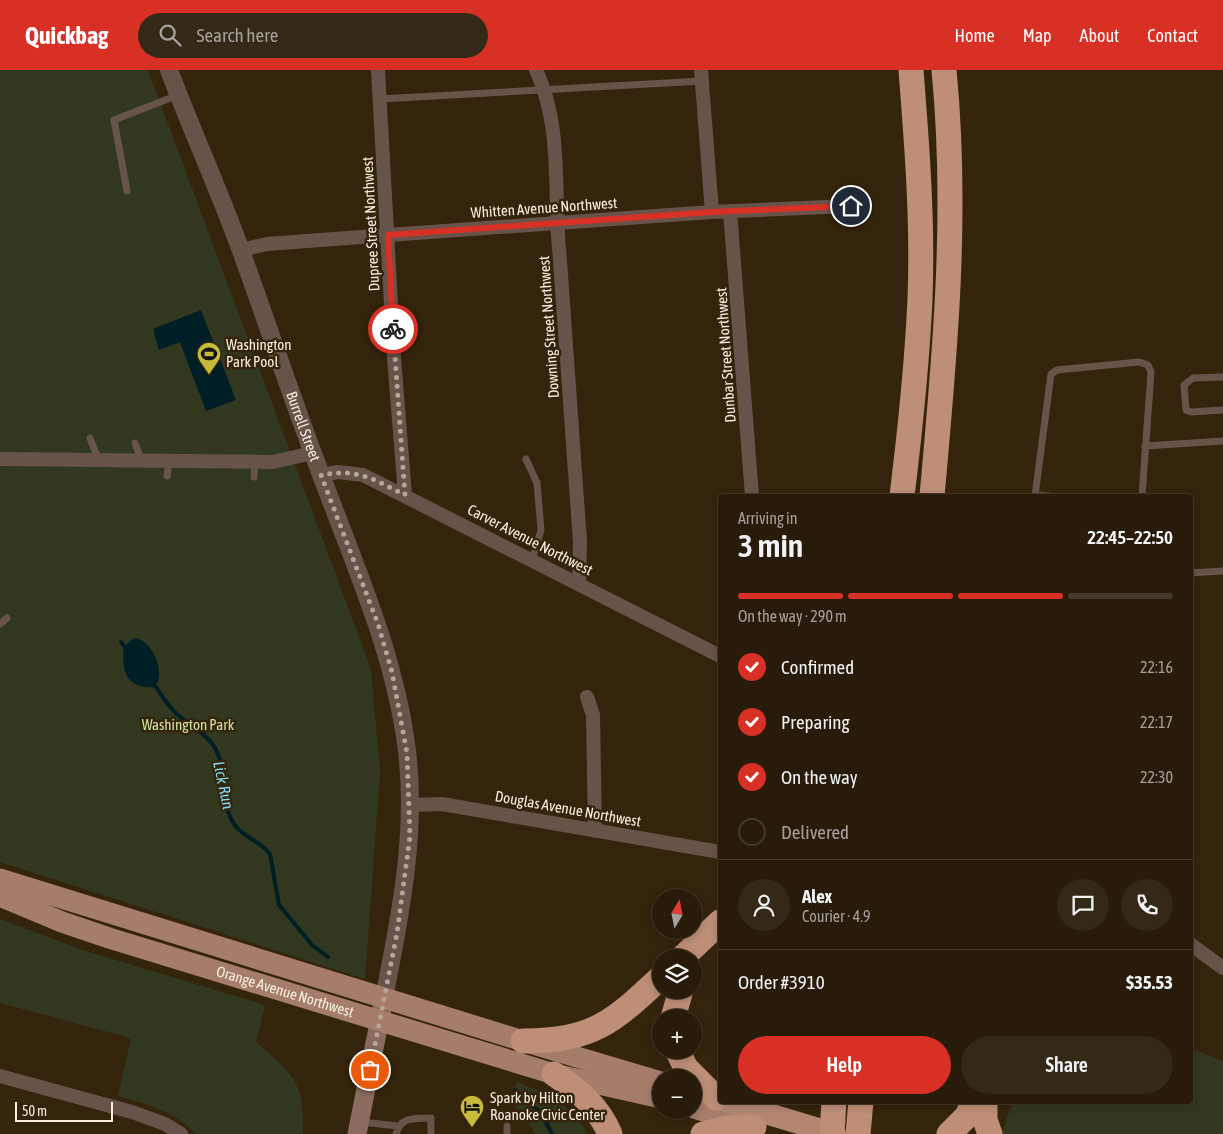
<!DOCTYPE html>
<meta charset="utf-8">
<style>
:root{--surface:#281b09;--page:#342817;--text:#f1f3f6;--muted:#a5a19c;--line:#44392a;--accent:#d93025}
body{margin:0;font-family:"Asap Condensed",sans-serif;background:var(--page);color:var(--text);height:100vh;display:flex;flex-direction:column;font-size:19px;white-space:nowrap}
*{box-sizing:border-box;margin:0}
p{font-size:16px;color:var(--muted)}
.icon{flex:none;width:28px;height:28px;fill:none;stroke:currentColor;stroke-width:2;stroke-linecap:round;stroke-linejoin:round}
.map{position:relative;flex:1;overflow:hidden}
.sheet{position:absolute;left:718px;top:424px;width:475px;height:610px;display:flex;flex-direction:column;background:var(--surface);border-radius:5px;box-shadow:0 2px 8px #0003,0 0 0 1px var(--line)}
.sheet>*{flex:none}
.needle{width:32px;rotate:10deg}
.controls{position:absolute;left:652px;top:819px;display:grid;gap:10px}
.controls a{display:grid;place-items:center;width:50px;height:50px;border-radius:50%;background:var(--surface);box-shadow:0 2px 8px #0003,0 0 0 1px var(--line);font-size:25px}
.scale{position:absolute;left:15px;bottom:12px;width:98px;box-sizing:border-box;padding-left:5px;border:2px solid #f9eee0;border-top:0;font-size:14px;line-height:18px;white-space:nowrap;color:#f9eee0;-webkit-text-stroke:4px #35240c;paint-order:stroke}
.pin{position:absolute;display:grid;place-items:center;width:42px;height:42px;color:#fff;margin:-21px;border:2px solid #fff;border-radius:50%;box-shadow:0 1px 5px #0007}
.courier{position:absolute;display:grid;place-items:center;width:50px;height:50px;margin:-25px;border:4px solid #d93025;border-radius:50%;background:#fff;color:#222;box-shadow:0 1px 6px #0007}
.headline em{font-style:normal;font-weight:600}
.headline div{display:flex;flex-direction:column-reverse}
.headline{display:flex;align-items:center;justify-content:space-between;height:85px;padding:0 20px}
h1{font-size:32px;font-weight:600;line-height:38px}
.bar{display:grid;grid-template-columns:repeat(4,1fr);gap:8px 5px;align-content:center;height:60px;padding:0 20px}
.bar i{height:6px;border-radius:4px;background:var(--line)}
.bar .active{background:var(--accent)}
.bar p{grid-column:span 4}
.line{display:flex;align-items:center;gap:12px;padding:0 20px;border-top:1px solid var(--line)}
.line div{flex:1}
.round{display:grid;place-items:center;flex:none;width:52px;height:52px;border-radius:26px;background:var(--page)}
ol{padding:0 20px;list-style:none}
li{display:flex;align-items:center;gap:15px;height:55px}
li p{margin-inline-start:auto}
li .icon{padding:5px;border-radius:50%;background:var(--accent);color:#fff;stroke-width:4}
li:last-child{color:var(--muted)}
li i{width:28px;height:28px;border:2px solid var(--line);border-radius:50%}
.button{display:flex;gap:10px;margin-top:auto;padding:10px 20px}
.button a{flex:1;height:58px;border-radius:30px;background:var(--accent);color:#fff;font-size:20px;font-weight:600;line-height:58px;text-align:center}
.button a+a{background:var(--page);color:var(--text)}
header{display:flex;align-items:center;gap:30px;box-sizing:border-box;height:70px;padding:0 25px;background:var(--accent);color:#fff}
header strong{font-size:24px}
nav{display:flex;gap:28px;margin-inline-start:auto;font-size:18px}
.search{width:350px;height:45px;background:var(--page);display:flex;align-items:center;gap:12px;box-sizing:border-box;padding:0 18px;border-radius:28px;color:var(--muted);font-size:19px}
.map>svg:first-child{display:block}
</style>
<header>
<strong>Quickbag</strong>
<div class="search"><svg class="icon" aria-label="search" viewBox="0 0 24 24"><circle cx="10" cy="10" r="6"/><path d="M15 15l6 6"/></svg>Search here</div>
<nav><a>Home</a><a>Map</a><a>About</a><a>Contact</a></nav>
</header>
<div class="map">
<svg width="1223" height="1064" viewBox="0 0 1223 1064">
<rect width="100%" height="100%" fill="#35240c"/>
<path fill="#31381f" d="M0 0H148L371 599 380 702 365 909 0 792Z
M0 849 82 880 265 935 256 972C293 1005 305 1012 303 1064H196C172 1040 150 1035 118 1026L131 968 0 933Z
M1190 978 1223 991V1064H1005L1002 1062 1013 1031H1190Z
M517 1012C545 1023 574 1036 587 1064H535L524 1045 511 1032Z"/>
<path fill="#001e25" d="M201 240 236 330 206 341 180 272 159 280 153 259Z
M136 568C153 572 166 602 155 617 127 619 121 602 124 577L131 570Z"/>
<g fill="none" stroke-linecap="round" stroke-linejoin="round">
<path stroke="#001e25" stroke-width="4" d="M121 572 127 580
M153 613C160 622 166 633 174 641 187 655 207 662 216 680 227 701 222 723 229 744 237 767 258 768 270 784L279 835 312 875 328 887
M515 1020 542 1044 552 1064"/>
<path stroke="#67534a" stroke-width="7" d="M380 29 703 11
M127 121 114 50 178 25
M1223 307 1193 308 1184 315 1186 340 1191 342 1223 340
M90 368 99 391
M135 373 142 392
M1145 376 1223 371
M526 389 537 413 541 460 532 490
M167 406 169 392
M254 407 255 392
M1035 425 1049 426
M1035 426 1051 304 1057 300 1139 292 1148 295 1151 302 1142 426
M1190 503 1223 501
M0 554 7 548
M361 1052 398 1056
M507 1056V1064
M396 1064C401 1046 414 1049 431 1048V1064"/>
<path stroke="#67534a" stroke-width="14" d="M378 0 394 288 405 425
M536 0C560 50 555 111 558 165 566 267 573 369 580 472L579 513
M701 0 712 142
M730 141 752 426
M241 180 267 174 388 165 712 142 851 136
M0 389 273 392 313 383
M321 405 338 402 363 405 720 586
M587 627 593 645 595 761
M410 735 442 734 720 782
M1190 874 1223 898
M0 1006 132 1042 165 1054 181 1064"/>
<path stroke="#67534a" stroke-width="18" id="s1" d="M169 0C192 61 219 120 241 181 268 255 292 329 320 402 354 494 395 583 407 681 417 764 400 847 384 928"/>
<path stroke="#8a6b5d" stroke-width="19" d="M357 1064 384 928"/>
<g stroke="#a57d6a" stroke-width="21">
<path d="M0 809 523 971 661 1012"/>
<path id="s2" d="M0 826 62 852 109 868 554 1004 661 1028"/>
<path d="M694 1038 748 1055"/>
</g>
<path stroke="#b28670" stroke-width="22" d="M726 1031 835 1064"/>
<path stroke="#be8e77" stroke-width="25" d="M902 426C910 361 917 295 920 229 923 152 917 76 911 0
M932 426C945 284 958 143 944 0
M682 888 720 852
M673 948 681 920
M523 971C593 971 613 952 661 907
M677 980 686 998 716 1028
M554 1004C579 1021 598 1036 610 1064
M985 1031V1050L990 1064
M703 1064 726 1058 754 1057
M832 1064 834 1031
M858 1064 861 1031
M949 1064 967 1046 974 1031"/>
</g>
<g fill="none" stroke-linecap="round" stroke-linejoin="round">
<path stroke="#b4a796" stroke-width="5" stroke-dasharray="0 9" d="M370 1000 397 863 410 766 407 683 392 602 378 554 321 405C359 398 372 409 405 425L393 259"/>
<path stroke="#d93025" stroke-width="6" d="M393 259 388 165 712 142 851 136"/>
</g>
<defs>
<symbol id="stadium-pin" viewBox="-11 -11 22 30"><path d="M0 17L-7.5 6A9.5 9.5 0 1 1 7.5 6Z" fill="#c7bb3c" stroke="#35240c"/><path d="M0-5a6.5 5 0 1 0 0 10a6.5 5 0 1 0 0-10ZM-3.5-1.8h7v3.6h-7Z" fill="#111"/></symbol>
<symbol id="hotel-pin" viewBox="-11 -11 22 30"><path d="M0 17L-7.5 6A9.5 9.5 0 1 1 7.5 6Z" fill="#c7bb3c" stroke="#35240c"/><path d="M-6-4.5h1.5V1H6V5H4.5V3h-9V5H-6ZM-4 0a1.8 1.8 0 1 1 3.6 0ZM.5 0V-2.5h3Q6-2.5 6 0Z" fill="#111"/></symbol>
</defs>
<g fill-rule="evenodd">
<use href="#stadium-pin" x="195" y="270" width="28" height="38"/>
<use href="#hotel-pin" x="458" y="1023" width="28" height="38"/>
</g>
<g text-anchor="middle" stroke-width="5" stroke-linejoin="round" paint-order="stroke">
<g font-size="15" fill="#f9eee0" stroke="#35240c">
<text transform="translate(544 138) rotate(-4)" y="5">Whitten Avenue Northwest</text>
<text transform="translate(371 154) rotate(-93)" y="5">Dupree Street Northwest</text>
<text transform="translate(549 257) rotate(-94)" y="5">Downing Street Northwest</text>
<text transform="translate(726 285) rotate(-94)" y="5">Dunbar Street Northwest</text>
<text dy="5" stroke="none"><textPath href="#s1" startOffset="381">Burrell Street</textPath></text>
<text transform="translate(530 470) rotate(27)" y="5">Carver Avenue Northwest</text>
<text transform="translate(568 739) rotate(10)" y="5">Douglas Avenue Northwest</text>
<text dy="5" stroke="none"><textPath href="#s2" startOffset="301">Orange Avenue Northwest</textPath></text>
</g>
<g font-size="15" fill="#f9eee0" stroke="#35240c" text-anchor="start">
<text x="226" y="280">Washington<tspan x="226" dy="17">Park Pool</tspan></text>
<text x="490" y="1033">Spark by Hilton<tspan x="490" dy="17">Roanoke Civic Center</tspan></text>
</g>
<g font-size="15" fill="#cde29a" stroke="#35240c">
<text x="188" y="660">Washington Park</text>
</g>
<g font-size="16" font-style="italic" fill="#7adaf3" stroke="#35240c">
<text transform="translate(224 715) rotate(78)" y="6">Lick Run</text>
</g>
</g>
</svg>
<div class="controls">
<a><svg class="needle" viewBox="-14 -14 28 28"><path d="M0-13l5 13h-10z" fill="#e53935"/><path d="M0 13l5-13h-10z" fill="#a5a19c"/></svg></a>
<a><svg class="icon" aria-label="layers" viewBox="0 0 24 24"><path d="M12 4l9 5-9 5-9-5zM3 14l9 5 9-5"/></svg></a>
<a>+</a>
<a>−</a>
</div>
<div class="scale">50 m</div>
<div class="pin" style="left:370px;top:1000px;background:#ea580c"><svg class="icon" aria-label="bag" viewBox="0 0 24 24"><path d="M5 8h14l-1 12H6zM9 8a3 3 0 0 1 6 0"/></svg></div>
<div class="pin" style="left:851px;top:136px;background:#1f2937"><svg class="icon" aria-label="home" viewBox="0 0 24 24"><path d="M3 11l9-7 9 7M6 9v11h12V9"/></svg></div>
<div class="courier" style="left:393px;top:259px"><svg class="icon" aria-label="bike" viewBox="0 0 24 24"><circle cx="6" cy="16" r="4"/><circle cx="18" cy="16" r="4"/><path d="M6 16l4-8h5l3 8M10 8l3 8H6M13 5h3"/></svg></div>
<section class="sheet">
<div class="headline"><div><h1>3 min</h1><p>Arriving in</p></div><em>22:45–22:50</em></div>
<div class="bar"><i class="active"></i><i class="active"></i><i class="active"></i><i></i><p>On the way · 290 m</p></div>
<ol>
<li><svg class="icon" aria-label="check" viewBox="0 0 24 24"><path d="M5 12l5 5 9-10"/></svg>Confirmed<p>22:16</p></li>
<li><svg class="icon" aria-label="check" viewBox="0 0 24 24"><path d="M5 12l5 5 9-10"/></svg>Preparing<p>22:17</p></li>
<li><svg class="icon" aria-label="check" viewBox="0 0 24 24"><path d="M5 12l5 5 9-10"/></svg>On the way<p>22:30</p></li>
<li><i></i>Delivered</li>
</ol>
<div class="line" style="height:90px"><a class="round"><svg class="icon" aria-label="person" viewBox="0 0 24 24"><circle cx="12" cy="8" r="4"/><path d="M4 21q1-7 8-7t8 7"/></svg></a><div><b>Alex</b><p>Courier · 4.9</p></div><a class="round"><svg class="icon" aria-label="chat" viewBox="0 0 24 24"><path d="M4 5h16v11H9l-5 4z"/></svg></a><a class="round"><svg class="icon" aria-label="phone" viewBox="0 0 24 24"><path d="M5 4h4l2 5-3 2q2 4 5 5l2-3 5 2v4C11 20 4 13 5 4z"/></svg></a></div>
<div class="line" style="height:65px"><div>Order #3910</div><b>$35.53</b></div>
<div class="button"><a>Help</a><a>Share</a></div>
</section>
</div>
